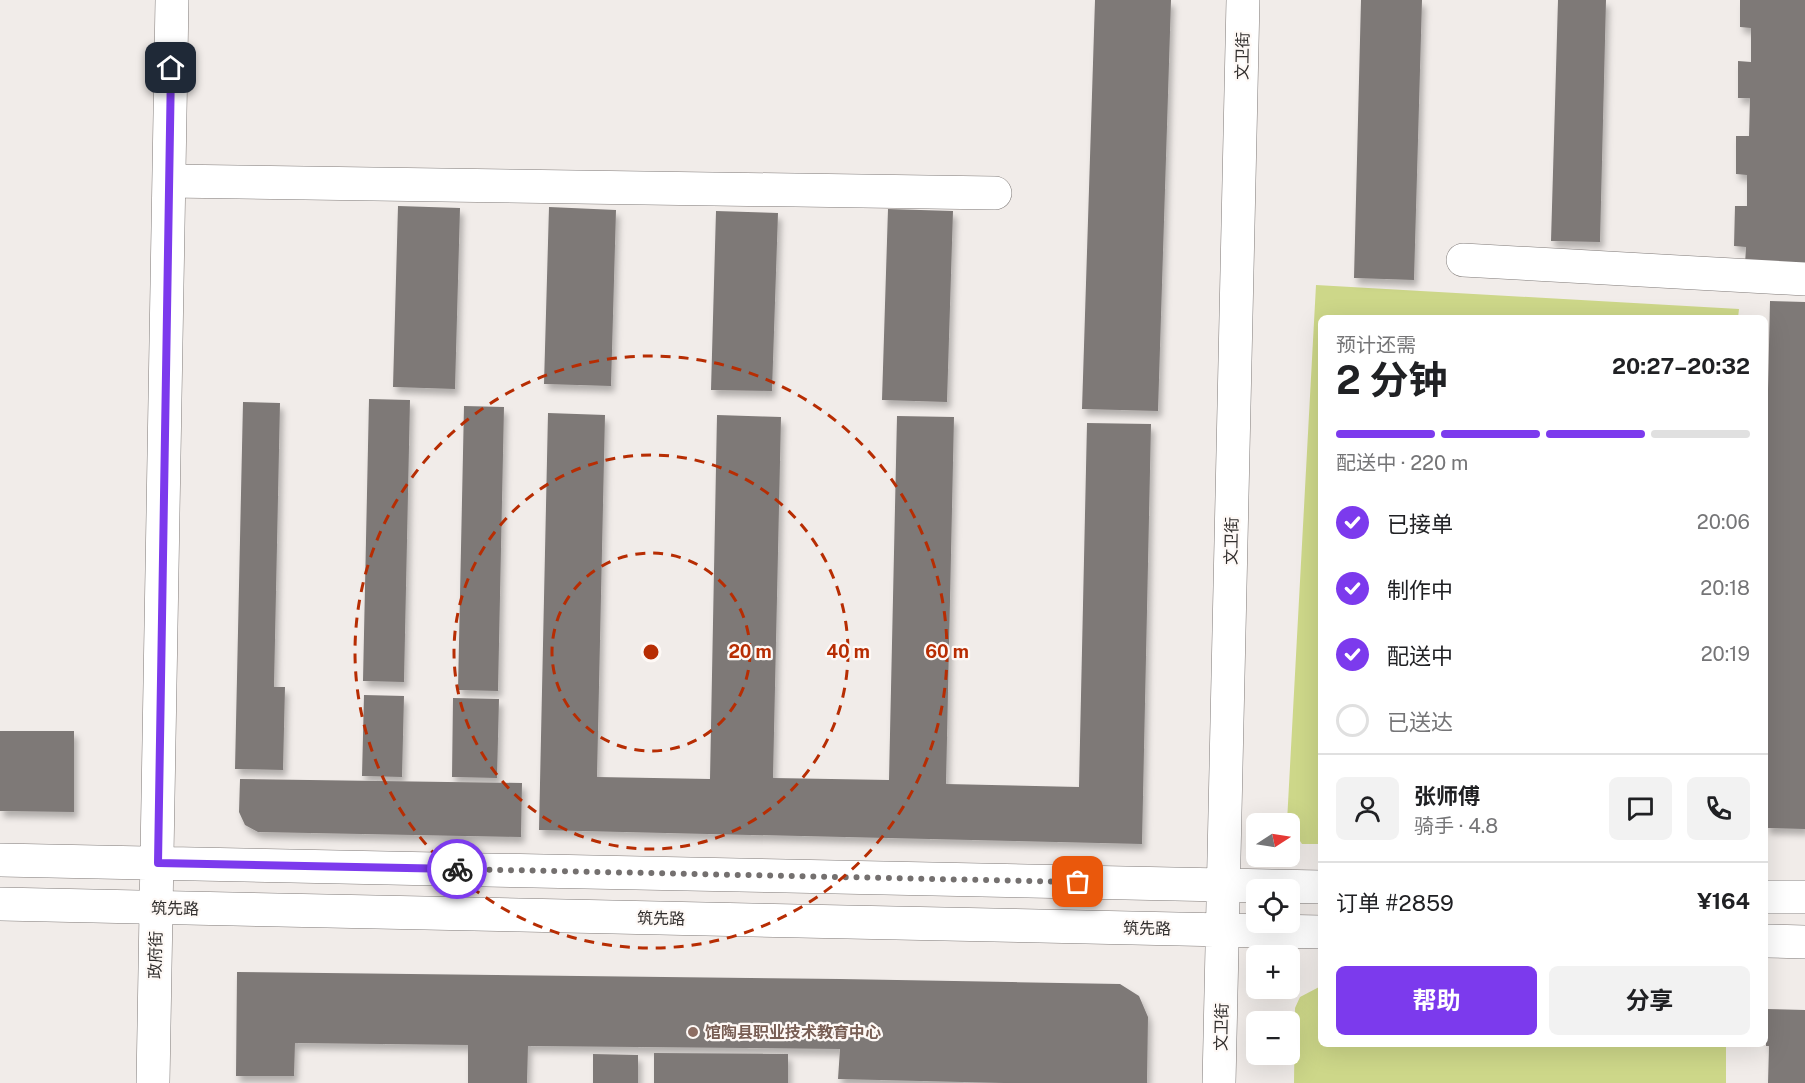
<!DOCTYPE html>
<html lang="zh">
<meta charset="utf-8">
<style>
:root{--surface:#fff;--page:#f2f2f2;--text:#202124;--muted:#757577;--line:#e0e0e0;--accent:#7c3aed}
body{margin:0;font-family:"Public Sans","Noto Sans SC",sans-serif;background:var(--page);color:var(--text);height:100vh;display:flex;flex-direction:column;font-size:22px;white-space:nowrap}
*{box-sizing:border-box;margin:0}
p{font-size:20px;color:var(--muted)}
.icon{flex:none;width:33px;height:33px;fill:none;stroke:currentColor;stroke-width:2;stroke-linecap:round;stroke-linejoin:round}
.map{position:relative;flex:1;overflow:hidden}
.details{position:absolute;left:1318px;top:315px;width:450px;height:732px;display:flex;flex-direction:column;background:var(--surface);border-radius:9px;box-shadow:0 6px 24px #0002}
.details>*{flex:none}
.needle{width:39px;rotate:78deg}
.fabs{position:absolute;left:1246px;top:813px;display:grid;gap:12px}
.fabs a{display:grid;place-items:center;width:54px;height:54px;border-radius:9px;background:var(--surface);box-shadow:0 6px 24px #0002;font-size:30px}
.pin{position:absolute;display:grid;place-items:center;width:51px;height:51px;color:#fff;margin:-26px;border-radius:12px;box-shadow:0 3px 9px #0006}
.courier{position:absolute;display:grid;place-items:center;width:60px;height:60px;margin:-30px;border:4px solid #7c3aed;border-radius:50%;background:#fff;color:#222;box-shadow:0 2px 8px #0007}
.overview em{font-style:normal;font-weight:700}
.overview div{display:flex;flex-direction:column-reverse}
.overview{display:flex;align-items:center;justify-content:space-between;height:102px;padding:0 18px}
h1{font-size:39px;font-weight:700;line-height:45px}
.bar{display:grid;grid-template-columns:repeat(4,1fr);gap:9px 6px;align-content:center;height:72px;padding:0 18px}
.bar i{height:8px;border-radius:4px;background:var(--line)}
.bar .current{background:var(--accent)}
.bar p{grid-column:span 4}
.line{display:flex;align-items:center;gap:15px;padding:0 18px;border-top:2px solid var(--line)}
.line div{flex:1}
.round{display:grid;place-items:center;flex:none;width:63px;height:63px;border-radius:9px;background:var(--page)}
ol{padding:0 18px;list-style:none}
li{display:flex;align-items:center;gap:18px;height:66px}
li p{margin-inline-start:auto}
li .icon{padding:6px;border-radius:50%;background:var(--accent);color:#fff;stroke-width:4}
li:last-child{color:var(--muted)}
li i{width:33px;height:33px;border:3px solid var(--line);border-radius:50%}
.cta{display:flex;gap:12px;margin-top:auto;padding:12px 18px}
.cta a{flex:1;height:69px;border-radius:9px;background:var(--accent);color:#fff;font-size:24px;font-weight:700;line-height:69px;text-align:center}
.cta a+a{background:var(--page);color:var(--text)}
.map>svg:first-child{display:block}
</style>
<div class="map">
<svg width="1805" height="1083" viewBox="0 0 1805 1083">
<defs>
<filter id="shadow"><feDropShadow dx="3.5" dy="6" stdDeviation="3" flood-color="#0004"/></filter>
</defs>
<rect width="100%" height="100%" fill="#f1ece9"/>
<path fill="#cdd789" d="M1316 285 1739 309 1738 318H1322L1321 844H1302L1290 826V824L1287 822Z
M1321 986 1322 1044H1726V1083H1294L1295 1008 1300 997Z"/>
<path fill="#7e7977" filter="url(#shadow)" d="M1095 0H1171L1158 411 1082 409Z
M1361 0H1422L1414 280 1354 278Z
M1558 0H1606L1600 242 1551 241Z
M1740 0H1805V267L1745 265 1746 247 1734 246 1735 206H1747V175L1736 174V136H1749L1750 98H1738V61L1751 62V28L1740 27Z
M398 206 460 208 455 389 393 387Z
M549 207 616 210 611 386 544 384Z
M888 209 953 211 947 402 882 400Z
M716 211 778 213 772 391 711 390Z
M1770 301 1805 302V829L1766 828V477Z
M369 399 410 400 404 682 363 681Z
M243 402 280 403 274 687H285L283 770 235 769Z
M464 406 504 407 498 691 458 690Z
M548 413 605 415 597 777 710 779 717 415 781 417 773 778 889 780 897 416 954 417 946 784 1079 787 1087 423 1151 424 1142 844 539 830Z
M364 695 404 696 402 777 362 776Z
M453 698 499 699 497 778 452 777Z
M0 731H74V812L0 811Z
M240 779 522 783 521 837 258 832 245 825 239 812Z
M237 972 840 979 1120 984 1139 996 1148 1017 1147 1083H1004L838 1079 840 1049 528 1046 527 1083H468V1045L295 1043 294 1076H236Z
M1766 1009 1805 1010V1083H1768L1769 1046H1766Z
M654 1053 788 1054V1083H654Z
M593 1054 638 1055V1083H593Z"/>
<g fill="none" stroke-linecap="round" stroke-linejoin="round">
<defs>
<path id="minor" d="M169 181 995 193
M1463 260 1805 279
M0 860 1322 887
M1766 897H1805
M0 904 1322 932
M1766 941 1805 942
M153 1083 172 0
M1219 1083 1243 0"/>
</defs>
<use href="#minor" stroke="#807b79" stroke-width="34"/>
<use href="#minor" stroke="#fff" stroke-width="33"/>
</g>
<g fill="none" stroke-linecap="round" stroke-linejoin="round">
<path stroke="#74706f" stroke-width="6" stroke-dasharray="0 10.8" d="M457 869 1078 882"/>
<path stroke="#7c3aed" stroke-width="8" d="M171 68 158 863 457 869"/>
</g>
<g fill="none" stroke="#b72d03" stroke-width="3" stroke-dasharray="10 8">
<circle cx="651" cy="652" r="99"/>
<circle cx="651" cy="652" r="197"/>
<circle cx="651" cy="652" r="296"/>
</g>
<circle fill="#8d6e63" stroke="#fef9f6" stroke-width="2" cx="693" cy="1032" r="6"/>
<g text-anchor="middle" stroke-width="4.5" stroke-linejoin="round" paint-order="stroke">
<g font-size="16" fill="#312e2d" stroke="#fef9f6">
<text transform="translate(1242 56) rotate(-89)" y="6">文卫街</text>
<text transform="translate(1231 541) rotate(-89)" y="6">文卫街</text>
<text transform="translate(175 908) rotate(1)" y="6">筑先路</text>
<text transform="translate(661 918) rotate(1)" y="6">筑先路</text>
<text transform="translate(1147 928) rotate(1)" y="6">筑先路</text>
<text transform="translate(155 955) rotate(-89)" y="6">政府街</text>
<text transform="translate(1221 1027) rotate(-89)" y="6">文卫街</text>
</g>
<g font-size="16" font-weight="bold" fill="#785e54" stroke="#fef9f6" text-anchor="start">
<text x="705" y="1038">馆陶县职业技术教育中心</text>
</g>
</g>
<circle cx="651" cy="652" r="9" fill="#b72d03" stroke="#fef9f6" stroke-width="3"/>
<g font-size="18" text-anchor="middle" font-weight="bold" fill="#b72d03" stroke="#fef9f6" stroke-width="4.5" stroke-linejoin="round" paint-order="stroke">
<text x="750" y="658">20 m</text>
<text x="848" y="658">40 m</text>
<text x="947" y="658">60 m</text>
</g>
</svg>
<div class="fabs">
<a><svg class="needle" viewBox="-14 -14 28 28"><path d="M0-13l5 13h-10z" fill="#e53935"/><path d="M0 13l5-13h-10z" fill="#757577"/></svg></a>
<a><svg class="icon" aria-label="locate" viewBox="0 0 24 24"><circle cx="12" cy="12" r="6"/><path d="M12 2v4M12 18v4M2 12h4M18 12h4"/></svg></a>
<a>+</a>
<a>−</a>
</div>
<div class="pin" style="left:1078px;top:882px;background:#ea580c"><svg class="icon" aria-label="bag" viewBox="0 0 24 24"><path d="M5 8h14l-1 12H6zM9 8a3 3 0 0 1 6 0"/></svg></div>
<div class="pin" style="left:171px;top:68px;background:#1f2937"><svg class="icon" aria-label="home" viewBox="0 0 24 24"><path d="M3 11l9-7 9 7M6 9v11h12V9"/></svg></div>
<div class="courier" style="left:457px;top:869px"><svg class="icon" aria-label="bike" viewBox="0 0 24 24"><circle cx="6" cy="16" r="4"/><circle cx="18" cy="16" r="4"/><path d="M6 16l4-8h5l3 8M10 8l3 8H6M13 5h3"/></svg></div>
<section class="details">
<div class="overview"><div><h1>2 分钟</h1><p>预计还需</p></div><em>20:27–20:32</em></div>
<div class="bar"><i class="current"></i><i class="current"></i><i class="current"></i><i></i><p>配送中 · 220 m</p></div>
<ol>
<li><svg class="icon" aria-label="check" viewBox="0 0 24 24"><path d="M5 12l5 5 9-10"/></svg>已接单<p>20:06</p></li>
<li><svg class="icon" aria-label="check" viewBox="0 0 24 24"><path d="M5 12l5 5 9-10"/></svg>制作中<p>20:18</p></li>
<li><svg class="icon" aria-label="check" viewBox="0 0 24 24"><path d="M5 12l5 5 9-10"/></svg>配送中<p>20:19</p></li>
<li><i></i>已送达</li>
</ol>
<div class="line" style="height:108px"><a class="round"><svg class="icon" aria-label="person" viewBox="0 0 24 24"><circle cx="12" cy="8" r="4"/><path d="M4 21q1-7 8-7t8 7"/></svg></a><div><b>张师傅</b><p>骑手 · 4.8</p></div><a class="round"><svg class="icon" aria-label="chat" viewBox="0 0 24 24"><path d="M4 5h16v11H9l-5 4z"/></svg></a><a class="round"><svg class="icon" aria-label="phone" viewBox="0 0 24 24"><path d="M5 4h4l2 5-3 2q2 4 5 5l2-3 5 2v4C11 20 4 13 5 4z"/></svg></a></div>
<div class="line" style="height:78px"><div>订单 #2859</div><b>¥164</b></div>
<div class="cta"><a>帮助</a><a>分享</a></div>
</section>
</div>
